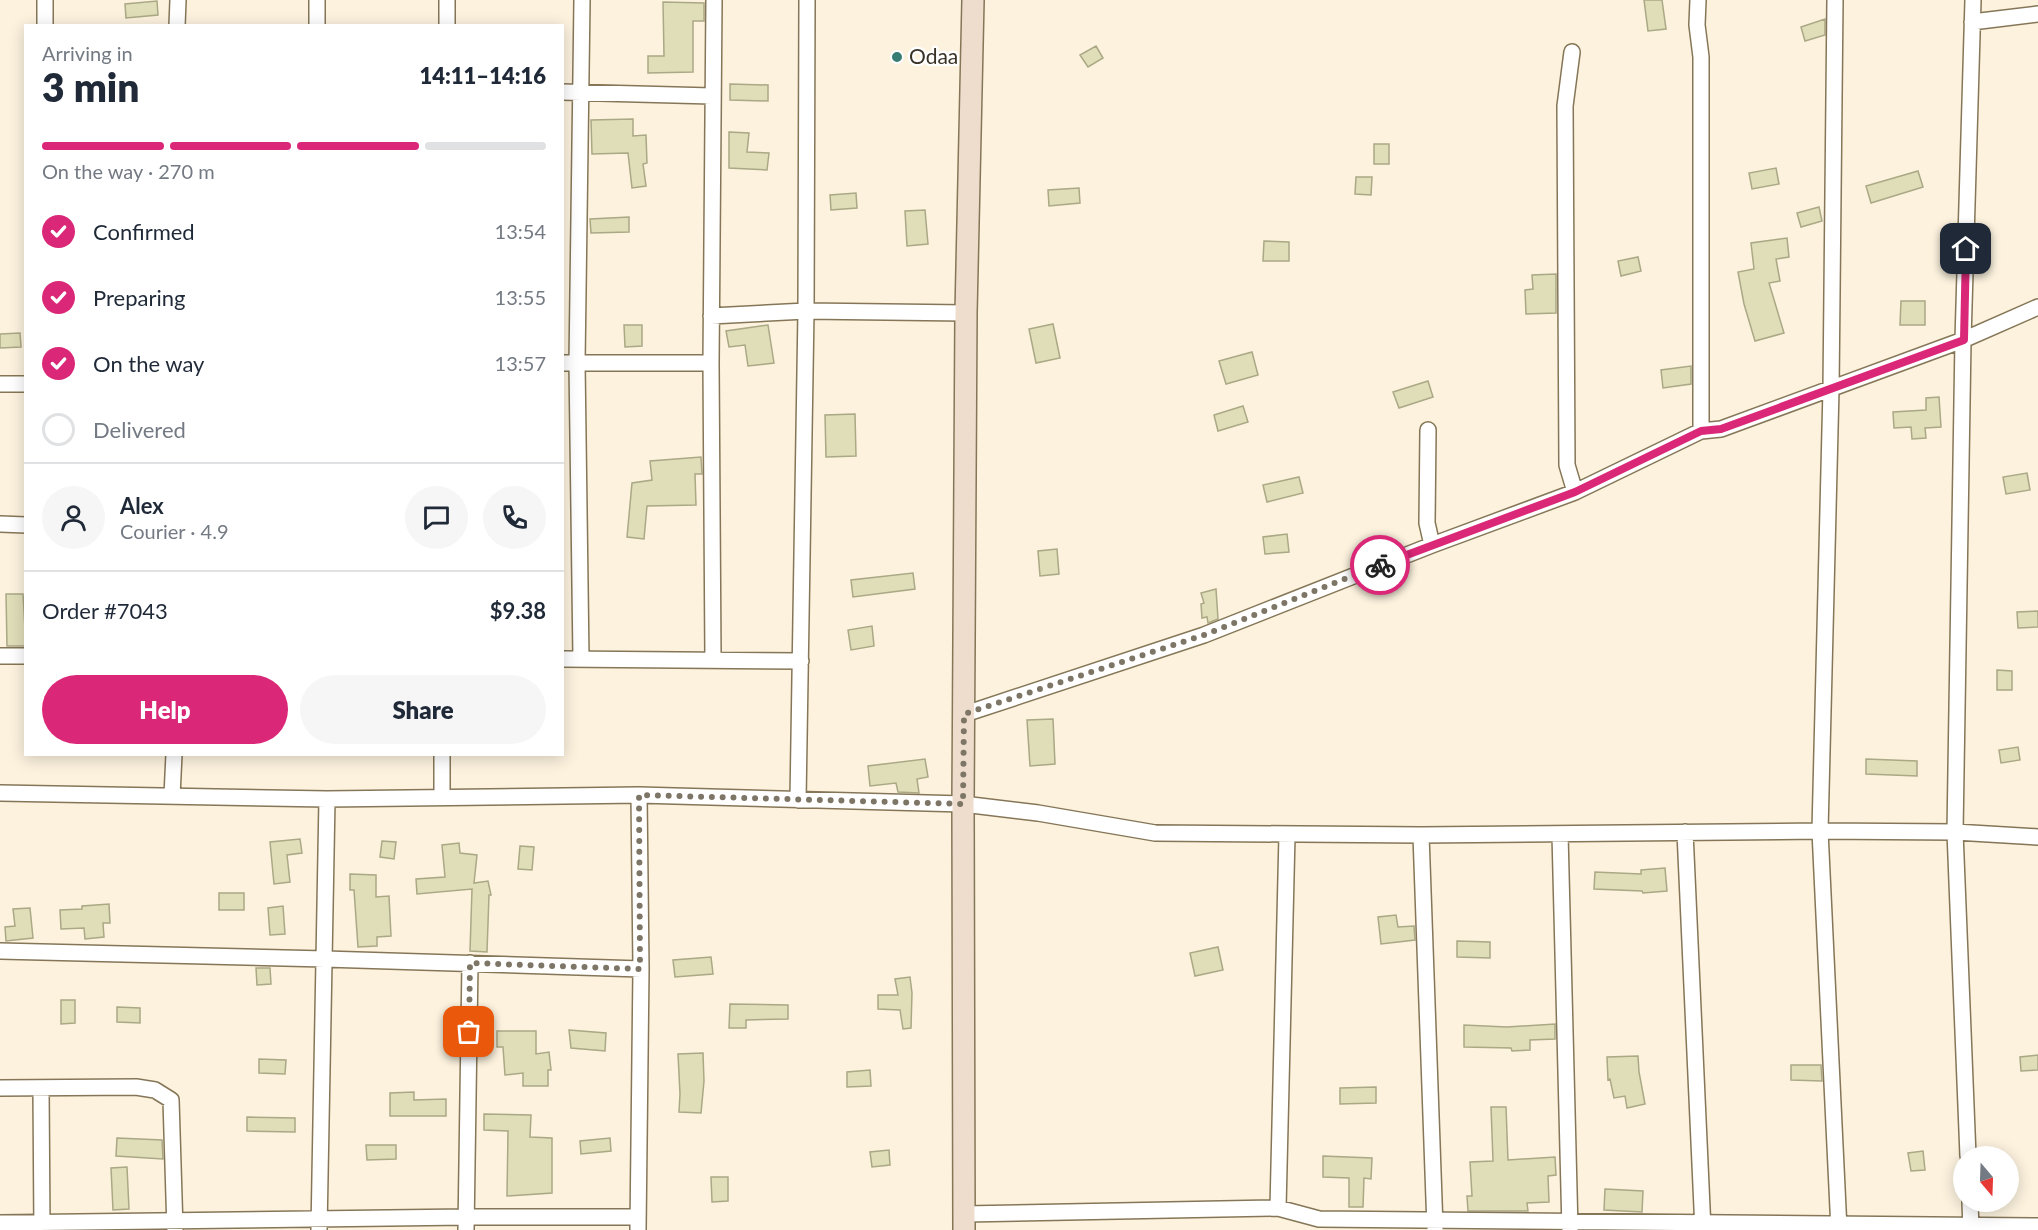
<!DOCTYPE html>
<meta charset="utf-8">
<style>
:root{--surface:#fff;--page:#f6f6f7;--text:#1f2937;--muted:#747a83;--line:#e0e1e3;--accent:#db2777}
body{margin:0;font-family:Lato,sans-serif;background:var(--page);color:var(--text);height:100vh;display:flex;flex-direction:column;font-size:22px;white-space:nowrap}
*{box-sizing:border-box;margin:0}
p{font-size:20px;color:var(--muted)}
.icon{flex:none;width:33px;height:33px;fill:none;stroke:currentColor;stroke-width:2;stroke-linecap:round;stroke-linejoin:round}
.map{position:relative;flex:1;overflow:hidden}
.panel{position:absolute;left:24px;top:24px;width:540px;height:732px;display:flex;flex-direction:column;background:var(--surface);border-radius:0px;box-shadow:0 3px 15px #0003}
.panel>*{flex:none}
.needle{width:39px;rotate:161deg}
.tools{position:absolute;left:1953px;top:1146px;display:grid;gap:12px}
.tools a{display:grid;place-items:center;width:66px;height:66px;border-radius:50%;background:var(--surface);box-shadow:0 3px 15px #0003;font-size:30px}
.pin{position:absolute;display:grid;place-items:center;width:51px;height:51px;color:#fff;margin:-26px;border-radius:12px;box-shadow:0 3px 9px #0006}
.courier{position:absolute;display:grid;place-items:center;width:60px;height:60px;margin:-30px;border:4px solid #db2777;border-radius:50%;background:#fff;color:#222;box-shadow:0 2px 8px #0007}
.overview em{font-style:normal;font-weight:800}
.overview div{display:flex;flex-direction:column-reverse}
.overview{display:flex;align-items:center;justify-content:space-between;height:102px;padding:0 18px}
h1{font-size:39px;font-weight:800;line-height:45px}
.bar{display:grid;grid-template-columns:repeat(4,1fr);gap:9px 6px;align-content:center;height:72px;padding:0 18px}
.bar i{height:8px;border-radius:4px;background:var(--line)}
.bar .on{background:var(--accent)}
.bar p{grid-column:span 4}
.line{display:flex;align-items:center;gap:15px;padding:0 18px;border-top:2px solid var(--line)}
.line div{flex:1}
.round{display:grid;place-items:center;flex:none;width:63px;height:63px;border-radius:32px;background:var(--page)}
ol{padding:0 18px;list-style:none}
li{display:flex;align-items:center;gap:18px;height:66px}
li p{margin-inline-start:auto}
li .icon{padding:6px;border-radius:50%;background:var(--accent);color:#fff;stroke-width:4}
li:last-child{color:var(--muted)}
li i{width:33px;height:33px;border:3px solid var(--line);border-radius:50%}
.button{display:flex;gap:12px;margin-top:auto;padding:12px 18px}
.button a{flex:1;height:69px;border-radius:36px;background:var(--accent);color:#fff;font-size:24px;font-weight:800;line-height:69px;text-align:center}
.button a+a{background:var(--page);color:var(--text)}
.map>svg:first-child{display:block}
</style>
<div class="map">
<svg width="2038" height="1230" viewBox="0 0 2038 1230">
<rect width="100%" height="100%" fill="#fcf2de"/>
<path fill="#e0deb9" stroke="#aaa885" stroke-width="1.5" d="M1644 0H1662L1666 29 1648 31Z
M157 1 158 15 126 18 125 4Z
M663 2 704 3V21H693V72L648 73V56H664Z
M1825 19V35L1805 41 1801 27Z
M1096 46 1103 58 1088 67 1080 55Z
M730 84 768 85V101L730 100Z
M633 119V136L646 135 647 163 643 164 646 186 632 188 628 153 592 154 591 120Z
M729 132 749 133 747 152 769 153 767 170 729 168Z
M1374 144H1389V164H1374Z
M1776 168 1779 184 1752 189 1749 173Z
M1918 171 1923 187 1871 203 1866 186Z
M1356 177H1372L1371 195 1355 194Z
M1079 188 1080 203 1049 206 1048 190Z
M856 193 857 208 831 210 830 195Z
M1819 207 1822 221 1801 227 1797 213Z
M925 210 928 244 907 246 905 211Z
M629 217V232L591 233 590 219Z
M1787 238 1789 257 1776 259 1780 281 1769 283 1784 333 1755 341 1744 304 1738 272 1754 269 1751 243Z
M1264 241 1289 242V261H1263Z
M1638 257 1641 271 1621 276 1618 261Z
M1556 274V313L1526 314 1525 290 1533 289 1532 275Z
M1901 301H1925V325H1900Z
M1053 324 1060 358 1036 363 1029 329Z
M624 325H642V346L625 347Z
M768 325 774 363 748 366 745 345 729 347 726 331Z
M20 333 21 347 0 348V334Z
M1252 352 1258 375 1226 384 1219 361Z
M1691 366V384L1663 388 1661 370Z
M1428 381 1433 397 1399 408 1393 392Z
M1939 397 1941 427 1925 428 1926 438 1912 439 1911 427 1894 428 1893 412 1926 410V398Z
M1243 406 1248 422 1218 431 1214 415Z
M855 414 856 456 826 457 825 415Z
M701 457 702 474H695L696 505 647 506 644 539 627 537 632 483 652 480 650 461Z
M2027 473 2030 490 2006 494 2003 477Z
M1299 477 1303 493 1267 502 1263 485Z
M1287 534 1289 552 1265 554 1263 537Z
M1057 549 1059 574 1040 576 1038 551Z
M913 573 915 589 853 597 851 580Z
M1216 589 1218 619 1208 623 1207 617 1202 618 1201 604 1204 603 1201 593Z
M6 594H23L26 646H7Z
M2038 611V627L2018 628 2017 612Z
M872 626 874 646 851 650 848 630Z
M1997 670 2012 671V690H1997Z
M1053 719 1055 764 1030 766 1027 720Z
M2018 747 2020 760 2001 763 1999 750Z
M925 759 928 777 917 779 919 793 898 792 896 783 870 786 868 766Z
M1866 759 1917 761V776L1866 774Z
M300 839 302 853 287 855 290 882 274 884 270 842Z
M382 841 396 842 394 859 380 857Z
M459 843 460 853 477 855 474 883 488 881 491 895H489L487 952 470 951 472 889 417 894 416 879 445 877 442 845Z
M520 846 534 847 532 870 518 869Z
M1665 868 1667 891 1643 893 1642 891 1594 889 1595 872 1641 874V870Z
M350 874 376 875V897L389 896 391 936 377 937V946L358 947 354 890H350Z
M219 893H244V910H219Z
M109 904 110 923H103L104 937 85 939 84 928 61 929 60 910 82 909V906Z
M283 906 285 934 270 935 268 908Z
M30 908 33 938 6 941 5 927 15 926 13 909Z
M1396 915 1398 927 1414 926 1415 940 1381 944 1378 917Z
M1457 941 1490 942V958L1457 957Z
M1218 947 1223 970 1195 976 1190 953Z
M711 957 713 974 675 977 673 960Z
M256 968H270L271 984 257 985Z
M910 977 912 993 911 1028 903 1029 900 1010 878 1009V995H898L895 979Z
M61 1000H75V1023L61 1024Z
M730 1004 788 1005V1019L746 1020V1028H729Z
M117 1007 140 1008V1023L117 1022Z
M1555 1024V1039L1530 1040V1050L1512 1051 1511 1048 1464 1047V1025L1507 1027Z
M569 1030 606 1033 605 1051 571 1048Z
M497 1031H536V1054L549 1052 551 1070H548V1086H523V1073L505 1075 503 1047H497Z
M703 1053 704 1081 701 1113 679 1112 680 1094 678 1054Z
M2038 1055V1070L2021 1071 2020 1057Z
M1638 1056 1639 1072 1645 1104 1627 1108 1625 1096 1614 1098 1610 1079 1608 1080 1607 1057Z
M259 1059 286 1060 285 1074 259 1073Z
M1791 1065H1821L1822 1081 1791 1080Z
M870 1070 871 1086 847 1087V1072Z
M1376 1087V1103L1340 1104V1088Z
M414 1092V1100L446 1099V1116H390V1093Z
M1491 1107H1506L1508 1160 1555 1157 1556 1175 1548 1176 1549 1202 1527 1203 1528 1211H1468L1467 1196H1472L1470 1162 1493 1161Z
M484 1114 531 1115 530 1137 552 1138V1193L507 1196 508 1131 484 1130Z
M247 1117 295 1118V1132L247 1131Z
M117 1138 162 1140 163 1159 116 1156Z
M610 1138 611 1151 581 1154 580 1141Z
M366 1145H396V1159L367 1160Z
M889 1150 890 1165 872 1167 870 1152Z
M1923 1151 1925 1170 1911 1171 1908 1153Z
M1323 1156 1372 1158 1371 1179 1364 1178 1363 1207H1349V1178L1323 1177Z
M127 1167 129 1209 113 1210 111 1168Z
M711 1177H728V1201L712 1202Z
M1605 1189 1643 1191 1642 1212 1604 1210Z"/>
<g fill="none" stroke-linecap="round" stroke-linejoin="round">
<defs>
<path id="minor" d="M1698 0 1697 25 1701 57V431
M1835 0 1831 389 1820 831 1839 1230
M1972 22 2038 14
M45 26V0
M177 26 178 0
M317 26V0
M447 26V0
M1572 52 1565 106 1567 465 1575 492
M562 92 712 96
M711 316 806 311 966 313
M562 363H711
M0 384H26
M1428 430 1427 523 1432 545
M0 524 26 525
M0 656H26
M562 659 801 661
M581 659 577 363 582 0
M713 659 711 363 714 0
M965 714 1204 635 1432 545 1575 492 1701 431 1721 429 1963 340 2038 307
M0 793 327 799 639 795 963 804 1038 813 1155 833 1421 835 1820 831 1955 832 2038 837
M172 796 174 754
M442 797V754
M798 800 806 311 807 0
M1685 832 1703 1230
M1560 834 1570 1230
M1421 835 1435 1228
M0 951 325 959 641 969
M0 1088 136 1087 155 1090 171 1100 175 1230
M41 1088 42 1230
M1968 1156 1955 832 1963 340 1973 0
M1970 1202 1971 1230
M1278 1208 1287 835
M964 1214 1278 1208 1319 1219 2038 1226
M0 1223 466 1217H638
M319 1230 327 799
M466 1230 470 963
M638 1230 641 969 639 795"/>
<path id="secondary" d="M964 1230 963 804 966 313 973 0"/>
</defs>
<use href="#minor" stroke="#857657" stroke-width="18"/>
<use href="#secondary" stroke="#857657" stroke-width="24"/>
<use href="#minor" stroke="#fff" stroke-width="15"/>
<use href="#secondary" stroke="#eeddcd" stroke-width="21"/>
</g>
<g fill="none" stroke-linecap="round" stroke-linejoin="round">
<path stroke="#7d7566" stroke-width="6" stroke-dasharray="0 10.8" d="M469 1032 470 963 640 969 639 795 963 804 964 714 1204 635 1380 565"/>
<path stroke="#db2777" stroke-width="8" d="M1380 565 1575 492 1701 431 1721 429 1964 340 1966 249"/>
</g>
<circle fill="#387d73" stroke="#fff" stroke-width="2" cx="897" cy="57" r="6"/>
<g text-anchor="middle" stroke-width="4.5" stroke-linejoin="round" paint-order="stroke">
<g font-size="21" fill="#393225" stroke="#fff" text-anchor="start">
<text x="909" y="64">Odaa</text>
</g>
</g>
</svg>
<div class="tools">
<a><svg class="needle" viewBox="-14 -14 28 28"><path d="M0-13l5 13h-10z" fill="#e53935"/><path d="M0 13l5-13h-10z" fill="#747a83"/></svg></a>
</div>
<div class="pin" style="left:469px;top:1032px;background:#ea580c"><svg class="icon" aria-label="bag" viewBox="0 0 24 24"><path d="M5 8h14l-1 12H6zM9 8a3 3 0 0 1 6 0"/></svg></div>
<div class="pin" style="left:1966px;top:249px;background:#1f2937"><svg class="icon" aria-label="home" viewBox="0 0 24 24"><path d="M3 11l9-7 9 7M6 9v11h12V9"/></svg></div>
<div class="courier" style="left:1380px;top:565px"><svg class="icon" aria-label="bike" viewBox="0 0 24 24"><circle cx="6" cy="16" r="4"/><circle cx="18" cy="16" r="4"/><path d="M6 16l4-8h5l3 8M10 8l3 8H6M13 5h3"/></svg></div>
<section class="panel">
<div class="overview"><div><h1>3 min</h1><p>Arriving in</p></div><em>14:11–14:16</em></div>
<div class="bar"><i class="on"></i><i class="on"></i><i class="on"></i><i></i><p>On the way · 270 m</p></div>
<ol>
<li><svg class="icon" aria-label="check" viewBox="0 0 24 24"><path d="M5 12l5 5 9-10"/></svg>Confirmed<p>13:54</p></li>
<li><svg class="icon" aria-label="check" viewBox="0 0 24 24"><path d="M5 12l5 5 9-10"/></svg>Preparing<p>13:55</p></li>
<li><svg class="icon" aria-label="check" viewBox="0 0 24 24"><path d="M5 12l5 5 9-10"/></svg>On the way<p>13:57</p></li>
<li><i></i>Delivered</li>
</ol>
<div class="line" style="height:108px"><a class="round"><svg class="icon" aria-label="person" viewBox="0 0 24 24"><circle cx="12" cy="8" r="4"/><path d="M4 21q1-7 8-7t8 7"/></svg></a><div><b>Alex</b><p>Courier · 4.9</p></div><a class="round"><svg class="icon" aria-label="chat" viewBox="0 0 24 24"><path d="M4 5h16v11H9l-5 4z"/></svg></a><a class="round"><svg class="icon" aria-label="phone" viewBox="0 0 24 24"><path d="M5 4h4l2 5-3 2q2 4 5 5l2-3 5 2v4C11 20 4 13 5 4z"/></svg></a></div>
<div class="line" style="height:78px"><div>Order #7043</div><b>$9.38</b></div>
<div class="button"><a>Help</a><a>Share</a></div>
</section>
</div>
